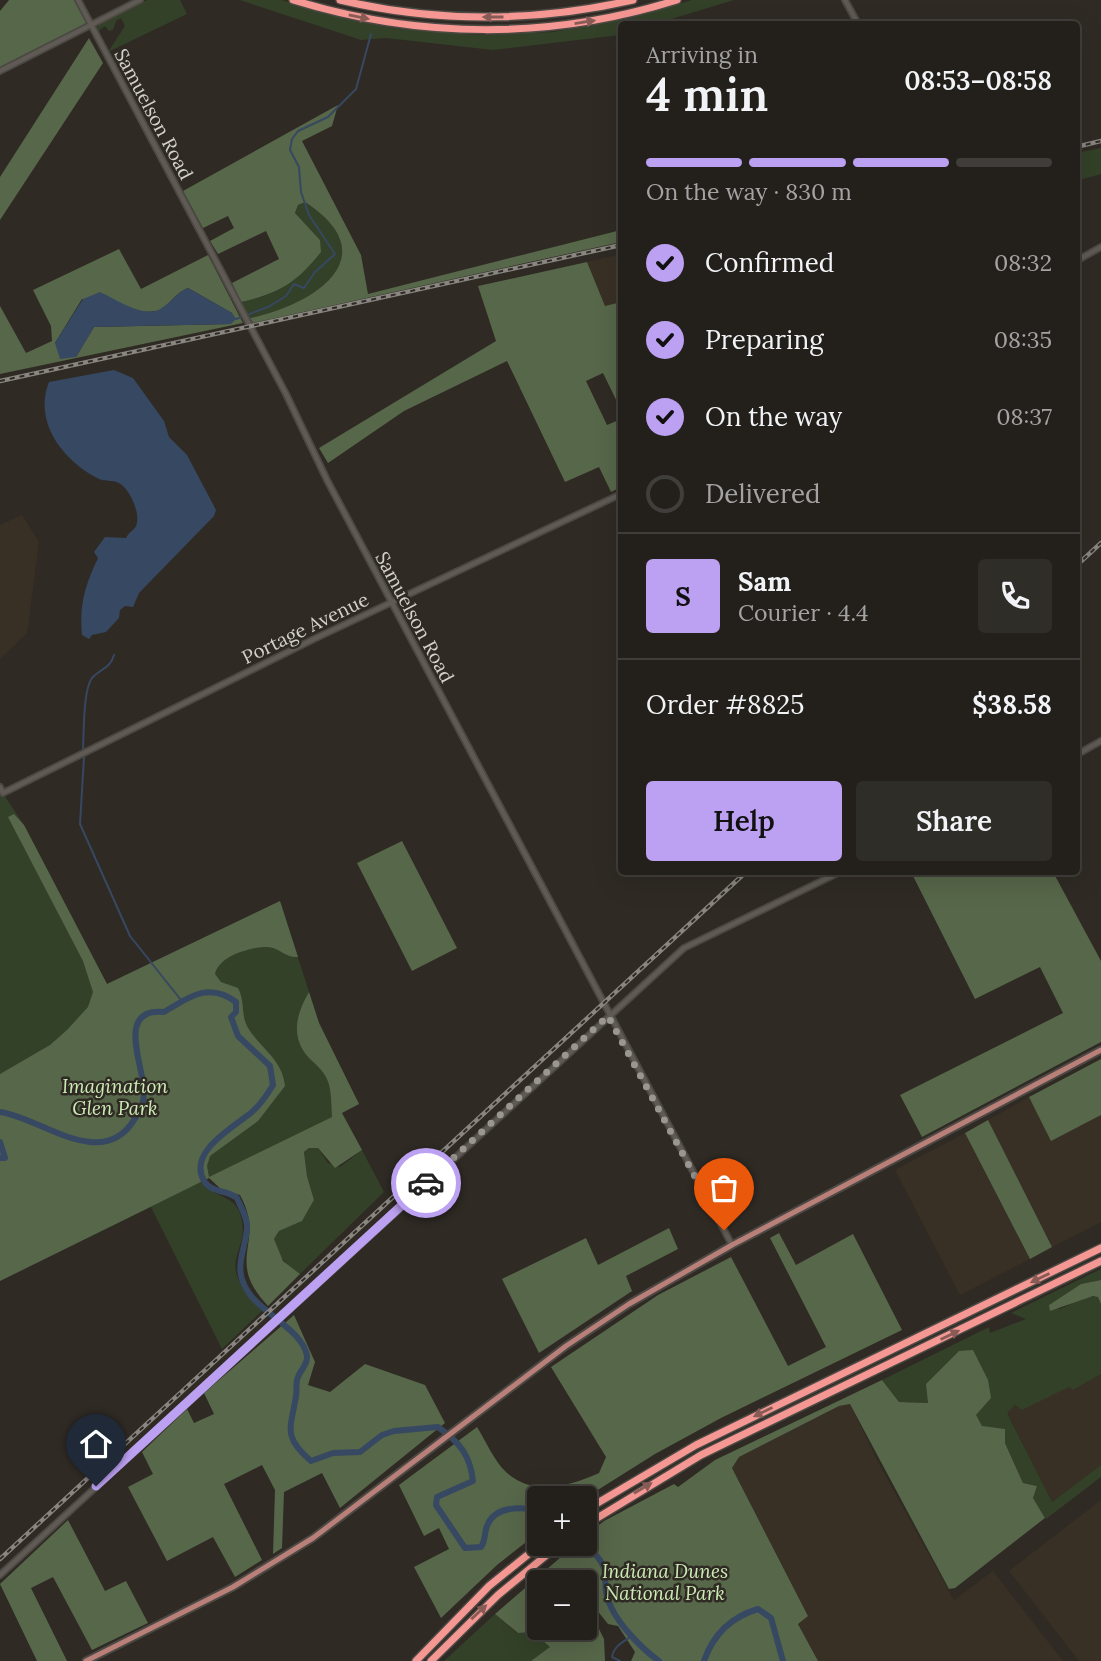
<!DOCTYPE html>
<meta charset="utf-8">
<style>
:root{--surface:#23201b;--page:#2f2d28;--text:#f1f3f6;--muted:#a3a3a3;--line:#403e3a;--accent:#bca0f2}
body{margin:0;font-family:Lora,serif;background:var(--page);color:var(--text);height:100vh;display:flex;flex-direction:column;font-size:26px;white-space:nowrap}
*{box-sizing:border-box;margin:0}
p{font-size:23px;color:var(--muted)}
.icon{flex:none;width:38px;height:38px;fill:none;stroke:currentColor;stroke-width:2;stroke-linecap:round;stroke-linejoin:round}
.map{position:relative;flex:1;overflow:hidden}
.side{position:absolute;left:618px;top:21px;width:462px;height:854px;display:flex;flex-direction:column;background:var(--surface);border-radius:7px;box-shadow:0 7px 28px #0002,0 0 0 2px var(--line)}
.side>*{flex:none}
.tools{position:absolute;left:527px;top:1486px;display:grid;gap:14px}
.tools a{display:grid;place-items:center;width:70px;height:70px;border-radius:7px;background:var(--surface);box-shadow:0 7px 28px #0002,0 0 0 2px var(--line);font-size:35px}
.pin{position:absolute;display:grid;place-items:center;width:60px;height:60px;color:#fff;margin:-72px -30px;border-radius:50% 50% 50% 0;rotate:-45deg;box-shadow:0 0 7px #0007}
.pin .icon{rotate:45deg}
.courier{position:absolute;display:grid;place-items:center;width:70px;height:70px;margin:-35px;border:5px solid #bca0f2;border-radius:50%;background:#fff;color:#222;box-shadow:0 2px 9px #0007}
.summary em{font-style:normal;font-weight:600}
.summary div{display:flex;flex-direction:column-reverse}
.summary{display:flex;align-items:center;justify-content:space-between;height:119px;padding:0 28px}
h1{font-size:46px;font-weight:600;line-height:52px}
.bar{display:grid;grid-template-columns:repeat(4,1fr);gap:10px 7px;align-content:center;height:84px;padding:0 28px}
.bar i{height:9px;border-radius:5px;background:var(--line)}
.bar .selected{background:var(--accent)}
.bar p{grid-column:span 4}
.line{display:flex;align-items:center;gap:18px;padding:0 28px;border-top:2px solid var(--line)}
.line div{flex:1}
.round{display:grid;place-items:center;flex:none;width:74px;height:74px;border-radius:7px;background:var(--page)}
ol{padding:0 28px;list-style:none}
li{display:flex;align-items:center;gap:21px;height:77px}
li p{margin-inline-start:auto}
li .icon{padding:7px;border-radius:50%;background:var(--accent);color:#111;stroke-width:4}
li:last-child{color:var(--muted)}
li i{width:38px;height:38px;border:4px solid var(--line);border-radius:50%}
.button{display:flex;gap:14px;margin-top:auto;padding:14px 28px}
.button a{flex:1;height:80px;border-radius:7px;background:var(--accent);color:#111;font-size:28px;font-weight:600;line-height:80px;text-align:center}
.button a+a{background:var(--page);color:var(--text)}
.map>svg:first-child{display:block}
</style>
<div class="map">
<svg width="1101" height="1661" viewBox="0 0 1101 1661">
<rect width="100%" height="100%" fill="#2f2a24"/>
<path fill="#393025" d="M621 254V302L605 306 587 262Z
M22 515 39 542 27 633 0 659V525Z
M1029 1097 1052 1140 1101 1115V1222L1052 1247 988 1120Z
M965 1133 1030 1259 960 1295 895 1170Z
M1101 1374V1465L1052 1502 1008 1414 1004 1415 1015 1405 1022 1410 1069 1386 1073 1390Z
M850 1404 879 1464 954 1600 993 1571 1063 1661H818L798 1623 808 1615 732 1468 739 1457 839 1406Z
M1101 1500V1661H1079L1009 1571Z"/>
<path fill="#334128" d="M147 0H180L187 14 108 52 125 26 121 18 116 21 113 30 109 31 105 26 97 32 98 25Z
M240 0H282L338 17 392 28 477 35 553 32 633 17 692 0H734L655 24H621L620 35 493 50 386 38 361 40Z
M1101 148V174L1076 181V153Z
M305 202C389 257 313 305 250 318L241 302C291 291 293 281 320 240L295 213 298 205Z
M0 789 24 825 107 984 280 901 319 1023 359 1104 201 1182C211 1196 232 1195 239 1211 256 1254 208 1257 262 1311L222 1349 151 1207 0 1281Z
M309 1148H318L328 1163 340 1167 362 1150 384 1192 300 1274C286 1264 276 1256 274 1239L279 1231 302 1221 314 1200 307 1176 304 1152Z
M1101 1269V1280L1081 1284 1049 1305 1060 1309 1085 1297 1098 1296 1101 1304V1374L1073 1390 1069 1387 1022 1410 1015 1405 1007 1413 1052 1502 1101 1465V1477L1046 1519 1033 1498 1037 1486 1023 1483 1005 1443 982 1426 944 1369 927 1384 928 1403 899 1402 882 1380 989 1327 990 1333 1026 1319 1011 1313Z
M495 1614 517 1633 533 1632 551 1647 531 1661H444Z"/>
<path fill="#576749" fill-rule="evenodd" d="M9 0H76L87 23 0 69V11Z
M89 38 103 63 0 220V177Z
M338 105 332 126 302 141 361 255 368 294 621 230V242L253 323 250 318C313 305 389 257 305 202L298 205 295 213 320 240 321 252C296 283 280 293 241 302L232 283 279 259 266 231 218 254 210 241 234 228 228 216 203 228 183 191Z
M119 249 141 289 208 255 243 323 0 374V306L26 353 52 341 51 326 33 290ZM188 288 232 313 231 324 94 327 76 357 55 343 82 299C101 303 148 319 163 308 173 300 176 293 188 288Z
M587 262 605 306 621 302V410L603 373 586 381 607 425 621 419V487L611 492 599 467 565 482 507 361 404 411 328 463 319 448 496 341 478 286Z
M14 814 24 825 107 984 280 901 298 957C285 958 279 947 267 947 250 947 219 956 215 974L221 982 238 988C245 1001 241 1014 247 1026 260 1049 282 1058 285 1086L258 1121 210 1156 207 1166 209 1177 332 1117C331 1105 332 1090 327 1079 322 1069 316 1065 309 1058 290 1037 296 1014 309 992L319 1023 359 1104 342 1113 362 1150 335 1168 318 1148H309L304 1152 307 1176 314 1200 302 1221 279 1231 274 1239 283 1261 300 1274 268 1306C223 1258 267 1244 240 1195L222 1190 209 1178 0 1281V1074L50 1045 67 1030 88 1007 93 992 83 961 8 817Z
M402 841 457 948 412 971 357 863Z
M911 872H1053L1101 961V1042L922 1137 900 1095 1063 1013 1040 967 975 999Z
M1101 1059V1115L1051 1141 1029 1097Z
M988 1120 1052 1247 1030 1259 965 1133Z
M669 1228 678 1249 626 1276 632 1291 539 1353 502 1279 586 1238 598 1265Z
M779 1233 796 1265 853 1234 902 1330 721 1418 655 1454 585 1498H539V1532L497 1565 441 1618 414 1567 449 1549 439 1528 424 1536 399 1485 477 1427C486 1441 494 1461 506 1472 532 1497 570 1486 599 1473L606 1457 551 1367 658 1295 731 1257 788 1366 826 1347 770 1238Z
M1101 1280V1304L1098 1297 1093 1296 1050 1311 1049 1305 1081 1284Z
M294 1315 315 1362 308 1385 330 1392 365 1364 425 1385 445 1423 340 1508 322 1473 284 1492 282 1548 273 1554 275 1490 262 1465 224 1484 262 1560 235 1577 213 1537 167 1561 128 1487 153 1474 142 1452 187 1409 194 1423 214 1414 204 1393Z
M973 1350 988 1380 991 1398 976 1415 982 1426 1005 1429V1443L1023 1483 1037 1486 1033 1498 1045 1518 955 1588 949 1589 850 1404 839 1406 739 1457 732 1468 808 1616 798 1624 818 1661H631L635 1652 618 1626 608 1624 596 1609 598 1596 589 1592 585 1595 584 1582H539V1628H579L582 1632 594 1619 604 1639 605 1661H531L550 1647 533 1632 518 1633 495 1614 576 1544H584L585 1536 604 1521 674 1484 678 1487 715 1460 882 1380 899 1402 928 1403 926 1384 959 1351Z
M68 1520 105 1591 126 1581 148 1623 92 1650 53 1577 31 1588 67 1661H37L0 1584Z"/>
<path fill="#374862" d="M188 288 232 313 236 319 231 324 94 327 76 357 60 359 55 343 83 299 100 292C116 299 145 320 162 308 173 301 176 293 188 288Z
M114 370 133 378 164 421 169 437 187 455 216 510 214 516 139 593 133 607 125 606 120 610 119 618 106 632 92 635 89 639 82 635C79 605 85 585 98 558L94 552 105 537 126 538C128 533 134 530 136 526 141 515 131 493 123 486 114 478 108 483 99 479 63 461 33 422 49 382Z"/>
<g fill="none" stroke-linecap="round" stroke-linejoin="round">
<path stroke="#374862" stroke-width="2" d="M236 319 268 307 286 296 294 284 304 288 315 272 335 254 309 215 301 192 299 167 290 150 292 139 298 131 328 117 356 89 371 34
M83 749C84 733 83 690 92 678 101 668 110 669 114 655
M84 757 80 824 130 936 181 1000
M620 1661 612 1657C614 1645 624 1642 633 1635"/>
<path stroke="#374862" stroke-width="6" d="M0 1112C39 1117 99 1170 132 1123 138 1115 144 1104 144 1093 145 1069 114 1007 164 1012 188 998 208 981 236 1002V1012L231 1017 238 1036 270 1066 273 1085C267 1095 261 1104 253 1111 235 1127 187 1151 204 1181 211 1193 228 1190 237 1198 241 1208 248 1218 247 1229 245 1251 233 1268 247 1290 260 1313 303 1330 307 1356 308 1365 299 1371 297 1380 296 1385 297 1390 296 1396 291 1428 282 1436 311 1461L333 1453 360 1452 382 1435 394 1431 438 1427C459 1442 470 1454 473 1481L437 1497 436 1505 465 1548 481 1547C486 1540 484 1533 487 1526 495 1505 522 1507 539 1510
M0 1142 5 1158H0
M584 1543C620 1575 596 1576 611 1607 620 1626 642 1649 659 1661
M704 1661C713 1635 731 1617 758 1609L771 1618 783 1661"/>
<defs>
<path id="tertiary" d="M78 0 286 394 327 480 732 1245
M845 0 858 24
M0 71 140 0
M1076 261 1101 247
M1076 755 1101 741
M0 787 3 793 316 638 621 494
M0 1575 684 948 840 872"/>
<path id="primary" d="M86 1661 233 1587 313 1538 566 1346 629 1304 732 1245 1101 1050"/>
<path id="motorway" d="M293 0C419 39 551 40 677 0
M340 0C437 23 536 22 633 0
M584 1511 696 1445 1101 1248
M584 1526 701 1455 1101 1261
M416 1661 489 1586 541 1544
M431 1661 498 1595 560 1544"/>
</defs>
<use href="#tertiary" stroke="#4c4843" stroke-width="8"/>
<use href="#primary" stroke="#4c4843" stroke-width="9"/>
<use href="#motorway" stroke="#4c4843" stroke-width="10"/>
<use href="#tertiary" stroke="#605a54" stroke-width="4.5"/>
<use href="#primary" stroke="#b97f79" stroke-width="5"/>
<use href="#motorway" stroke="#f59792" stroke-width="7"/>
<defs>
<path id="rail" d="M1076 147 1101 141
M0 381 621 245
M1076 566 1101 543
M0 1559 746 872"/>
</defs>
<use href="#rail" stroke="#898580" stroke-width="4.5"/>
<use href="#rail" stroke="#2f2a24" stroke-width="2" stroke-dasharray="5" stroke-linecap="butt"/>
</g>
<defs><path id="oneway-solid" d="M-6-.8H1V-3.2L6.5 0L1 3.2V.8H-6Z" transform="scale(1.75)"/></defs>
<g fill="#885b56">
<use href="#oneway-solid" transform="translate(359 17) rotate(12)"/>
<use href="#oneway-solid" transform="translate(493 17) rotate(180)"/>
<use href="#oneway-solid" transform="translate(585 22) rotate(-9)"/>
<use href="#oneway-solid" transform="translate(1040 1278) rotate(154)"/>
<use href="#oneway-solid" transform="translate(950 1335) rotate(-26)"/>
<use href="#oneway-solid" transform="translate(763 1412) rotate(154)"/>
<use href="#oneway-solid" transform="translate(643 1488) rotate(-31)"/>
<use href="#oneway-solid" transform="translate(479 1612) rotate(-43)"/>
</g>
<g fill="none" stroke-linecap="round" stroke-linejoin="round">
<path stroke="#9a9792" stroke-width="7" stroke-dasharray="0 12.6" d="M426 1183 608 1016 724 1230"/>
<path stroke="#bca0f2" stroke-width="9" d="M96 1486 426 1183"/>
</g>
<g text-anchor="middle" stroke-width="5" stroke-linejoin="round" paint-order="stroke">
<g font-size="19" fill="#d4d1cd" stroke="#2f2a24">
<text transform="translate(154 114) rotate(62)" y="7">Samuelson Road</text>
<text transform="translate(415 617) rotate(62)" y="7">Samuelson Road</text>
<text transform="translate(305 628) rotate(-26)" y="7">Portage Avenue</text>
</g>
<g font-size="19" font-style="italic" fill="#cdebb4" stroke="#2f2a24">
<text x="115" y="1093">Imagination<tspan x="115" dy="22">Glen Park</tspan></text>
<text x="665" y="1578">Indiana Dunes<tspan x="665" dy="22">National Park</tspan></text>
</g>
</g>
</svg>
<div class="tools">
<a>+</a>
<a>−</a>
</div>
<div class="pin" style="left:724px;top:1230px;background:#ea580c"><svg class="icon" aria-label="bag" viewBox="0 0 24 24"><path d="M5 8h14l-1 12H6zM9 8a3 3 0 0 1 6 0"/></svg></div>
<div class="pin" style="left:96px;top:1486px;background:#1f2937"><svg class="icon" aria-label="home" viewBox="0 0 24 24"><path d="M3 11l9-7 9 7M6 9v11h12V9"/></svg></div>
<div class="courier" style="left:426px;top:1183px"><svg class="icon" aria-label="car" viewBox="0 0 24 24"><path d="M5 17H2v-5l4-1 3-4h7l3 4 3 1v5h-3M9 17h6M6 11h13"/><circle cx="7" cy="17" r="2"/><circle cx="17" cy="17" r="2"/></svg></div>
<section class="side">
<div class="summary"><div><h1>4 min</h1><p>Arriving in</p></div><em>08:53–08:58</em></div>
<div class="bar"><i class="selected"></i><i class="selected"></i><i class="selected"></i><i></i><p>On the way · 830 m</p></div>
<ol>
<li><svg class="icon" aria-label="check" viewBox="0 0 24 24"><path d="M5 12l5 5 9-10"/></svg>Confirmed<p>08:32</p></li>
<li><svg class="icon" aria-label="check" viewBox="0 0 24 24"><path d="M5 12l5 5 9-10"/></svg>Preparing<p>08:35</p></li>
<li><svg class="icon" aria-label="check" viewBox="0 0 24 24"><path d="M5 12l5 5 9-10"/></svg>On the way<p>08:37</p></li>
<li><i></i>Delivered</li>
</ol>
<div class="line" style="height:126px"><b class="round" style="background:var(--accent);color:#111">S</b><div><b>Sam</b><p>Courier · 4.4</p></div><a class="round"><svg class="icon" aria-label="phone" viewBox="0 0 24 24"><path d="M5 4h4l2 5-3 2q2 4 5 5l2-3 5 2v4C11 20 4 13 5 4z"/></svg></a></div>
<div class="line" style="height:91px"><div>Order #8825</div><b>$38.58</b></div>
<div class="button"><a>Help</a><a>Share</a></div>
</section>
</div>
